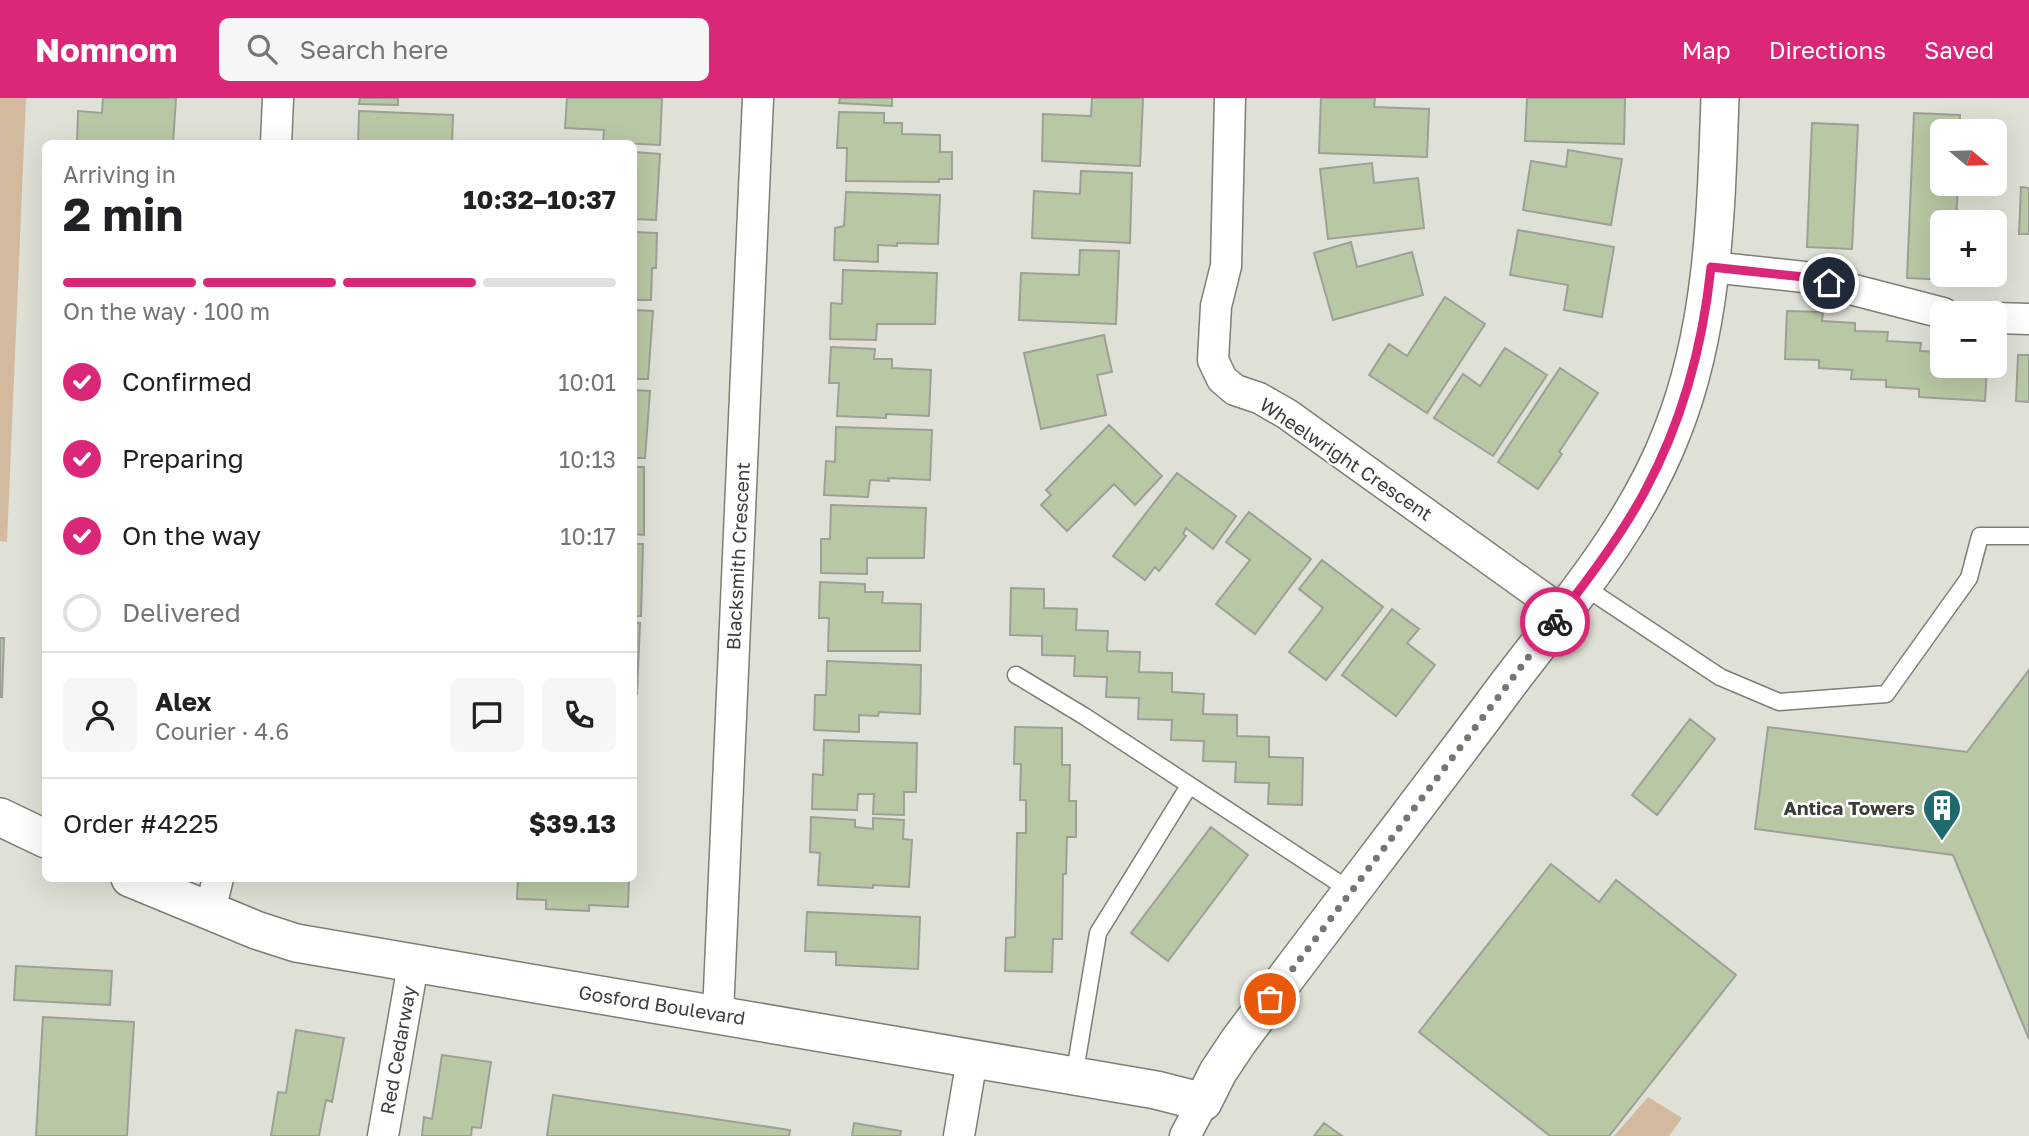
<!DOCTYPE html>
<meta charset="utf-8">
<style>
:root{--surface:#fff;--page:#f6f6f6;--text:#202124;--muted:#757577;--line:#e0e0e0;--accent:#db2777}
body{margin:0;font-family:"Golos Text",sans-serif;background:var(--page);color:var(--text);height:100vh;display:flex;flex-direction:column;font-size:26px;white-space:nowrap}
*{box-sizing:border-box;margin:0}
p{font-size:23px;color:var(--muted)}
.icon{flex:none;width:38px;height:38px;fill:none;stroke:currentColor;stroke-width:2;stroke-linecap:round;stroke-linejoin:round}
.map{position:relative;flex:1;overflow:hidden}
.drawer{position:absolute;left:42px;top:42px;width:595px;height:742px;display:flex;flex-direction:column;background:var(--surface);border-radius:10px;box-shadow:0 7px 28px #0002}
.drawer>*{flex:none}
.needle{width:46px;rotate:109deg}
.fabs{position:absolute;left:1930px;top:21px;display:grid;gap:14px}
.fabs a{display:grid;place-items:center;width:77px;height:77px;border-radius:10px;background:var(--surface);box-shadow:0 7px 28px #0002;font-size:35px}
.pin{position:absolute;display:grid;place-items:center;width:60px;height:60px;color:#fff;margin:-30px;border:4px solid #fff;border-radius:50%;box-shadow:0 2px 7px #0007}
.courier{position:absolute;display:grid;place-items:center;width:70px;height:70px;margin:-35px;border:5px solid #db2777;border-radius:50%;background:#fff;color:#222;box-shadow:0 2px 9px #0007}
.summary em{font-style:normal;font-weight:700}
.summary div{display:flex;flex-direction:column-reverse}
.summary{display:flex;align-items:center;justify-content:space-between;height:119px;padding:0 21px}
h1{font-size:46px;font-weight:700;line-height:52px}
.bar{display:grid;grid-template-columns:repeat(4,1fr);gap:10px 7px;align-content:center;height:84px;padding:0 21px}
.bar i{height:9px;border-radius:5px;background:var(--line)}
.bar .selected{background:var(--accent)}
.bar p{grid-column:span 4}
.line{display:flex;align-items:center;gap:18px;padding:0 21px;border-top:2px solid var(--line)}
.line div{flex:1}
.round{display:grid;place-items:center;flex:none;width:74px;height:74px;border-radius:10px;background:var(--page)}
ol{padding:0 21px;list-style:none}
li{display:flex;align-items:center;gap:21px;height:77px}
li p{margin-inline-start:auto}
li .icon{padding:7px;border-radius:50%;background:var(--accent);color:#fff;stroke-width:4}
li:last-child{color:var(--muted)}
li i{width:38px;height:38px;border:4px solid var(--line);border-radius:50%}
header{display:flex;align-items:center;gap:42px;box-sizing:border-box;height:98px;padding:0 35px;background:var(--accent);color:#fff}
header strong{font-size:33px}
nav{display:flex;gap:38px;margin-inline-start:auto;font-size:24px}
.search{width:490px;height:63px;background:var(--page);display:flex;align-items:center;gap:18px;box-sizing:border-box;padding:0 24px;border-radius:10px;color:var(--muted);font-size:26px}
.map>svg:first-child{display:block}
</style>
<header>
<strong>Nomnom</strong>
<div class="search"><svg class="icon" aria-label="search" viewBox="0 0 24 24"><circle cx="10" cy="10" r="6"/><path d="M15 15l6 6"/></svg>Search here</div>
<nav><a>Map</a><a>Directions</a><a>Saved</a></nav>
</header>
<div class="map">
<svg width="2029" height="1038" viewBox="0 0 2029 1038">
<rect width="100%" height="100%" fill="#e0e1d6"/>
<path fill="#d3ba9e" d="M0 0H26L7 444 0 443Z
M1648 999 1682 1020 1669 1038H1614Z"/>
<path fill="#b9c8a4" stroke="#9ca096" stroke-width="2" d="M103 0H176L173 46H77L78 13 102 15Z
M360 0H398V7L359 6Z
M567 0H662L660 47 603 44 604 32 565 30Z
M840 0H892V8L839 5Z
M1092 0H1143L1140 68 1042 63 1043 16 1091 18Z
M1321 0H1375L1374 9 1429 11 1427 59 1319 55Z
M1527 0H1625L1624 46 1525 43Z
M359 13 453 17 452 46H358Z
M839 14 884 15V25H902V36L940 37V54H952V81H939V84L846 83 847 50H837Z
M1914 15 1960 17V33H1942V86H1958L1956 124H1942V177H1954V182L1907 180Z
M1812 25 1858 27 1852 151 1807 149Z
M1568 52 1622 61 1611 127 1523 112 1531 63 1566 69Z
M634 54 660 56 656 122 634 121Z
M1372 65 1374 85 1418 80 1424 130 1328 141 1320 71Z
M1081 73 1132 75 1130 145 1032 140 1034 93 1080 96Z
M2021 89 2029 90V136H2019Z
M846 94 940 97 938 146 897 145V148L878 147V164L834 162 835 130 844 128Z
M1518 132 1614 149 1602 219 1564 212 1568 187 1510 177Z
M634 134 657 135 656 170H652L651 202H634Z
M1351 144 1357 169 1412 154 1423 197 1333 222 1314 155Z
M1080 152 1119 153 1116 226 1019 222 1021 175 1079 177Z
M843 172 937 175 935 226H877L876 242 830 241 831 205 842 206Z
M1445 199 1485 226 1427 315 1369 277 1389 246 1407 258Z
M634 212 653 213 648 281H634Z
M1787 213 1823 214 1822 223 1855 225V233L1888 234 1887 243 1921 245 1920 253 1942 254V268H1987L1985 303 1919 299V291L1886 289V282L1851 281 1852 272 1819 270V262L1785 261Z
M1104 237 1112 274 1097 277 1106 317 1041 331 1024 255Z
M831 249 875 251 874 261H892V270L931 272 929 318 886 316V320L837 318 839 285H829Z
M1505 250 1547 277 1493 358 1434 320 1463 276 1480 288Z
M2018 257H2029V304L2016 303Z
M1560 270 1598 295 1559 354 1562 356 1538 391 1498 364Z
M634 292 650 293 645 360H634Z
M1109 327 1162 378 1135 407 1114 386 1067 433 1041 407 1051 397 1046 392Z
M836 329 932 332 930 382 888 380 889 383 870 382 868 399 824 397 826 363 835 364Z
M634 369H644V437L634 436Z
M1177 375 1236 418 1213 451 1186 430 1183 436 1186 438 1159 473 1155 469 1145 482 1113 458Z
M831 407 926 410 924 460H867V476L821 475V441H830Z
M1249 414 1311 461 1255 536 1216 506 1250 462 1226 444Z
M634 446H643L641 518H634Z
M1322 462 1383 509 1326 582 1289 554 1323 510 1299 491Z
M820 484 865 486V494H883L882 505 921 506 920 553H828L829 520H819Z
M1011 490 1044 491V510L1077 511 1076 532 1108 533 1107 553 1140 554 1139 574 1172 575V594L1204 596 1203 616 1237 617V638L1269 639V659L1303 660 1302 707 1268 706 1269 685 1235 684 1236 664 1203 663 1204 643 1171 642 1172 622 1138 621 1139 600 1106 599 1107 579 1074 578 1075 558 1042 557V538L1010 537Z
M1392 511 1419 531 1407 545 1435 567 1396 618 1342 577Z
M634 525H640L637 596H634Z
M0 540H4L2 599H0Z
M827 563 921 567 920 616 879 614 878 618 859 617V634L814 632 815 597H826Z
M2029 572V941L1953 757 1755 731 1768 629 1967 654Z
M1690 621 1715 641 1657 717 1632 697Z
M1015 629 1062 630V667H1070L1069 703H1076V739H1067L1066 776H1063L1062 841H1053L1052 874 1005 873 1006 840 1015 839 1017 735H1026V702H1020L1021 666H1014Z
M824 642 917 645 916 694H904V717L873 716 874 696H858L857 712 812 711 813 676 823 677Z
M811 719 855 722V729L873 731V720L904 722 903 741 912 742 909 789 873 787V790L818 787 820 755 810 754Z
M1211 729 1248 757 1168 863 1131 835Z
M1551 766 1599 804 1616 782 1736 877 1609 1038H1550L1419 934Z
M518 780H629L628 809 589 807V813L546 811V802L517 801Z
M807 814 920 819 918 871 836 867V854L805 853Z
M16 868 112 873 110 907 14 902Z
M43 919 134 924 127 1038H36Z
M296 932 344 940 332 1004 326 1002 319 1038H271L278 994 286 995Z
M442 957 491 964 481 1030 472 1029 471 1038H422L424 1019 432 1021Z
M553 997 790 1032 789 1038H547Z
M854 1025 901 1033 900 1038H852Z
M1324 1025 1342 1038H1314Z"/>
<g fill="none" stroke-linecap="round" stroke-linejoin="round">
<defs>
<path id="service" d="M1583 488 1720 579 1779 604 1886 596 1969 480 1980 438H2029
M1016 577 1084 618 1351 793
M1074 979 1098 835 1189 688"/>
<path id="minor" d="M1230 0 1226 168 1216 208 1213 262 1222 281 1235 292 1259 300 1287 316 1563 514
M276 46 278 0
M1711 169 1804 179 1943 215
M1995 220 2029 221
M210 813 218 780
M718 916 758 0
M383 1038 413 867
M959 1038 972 961
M1185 1038 1203 1004"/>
<path id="tertiary" d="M0 719 46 741
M130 780 256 832 296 845 1156 992 1203 1004 1218 974 1238 944C1327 824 1419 706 1508 586 1568 507 1636 428 1672 334 1714 229 1716 112 1720 0"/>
</defs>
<use href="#service" stroke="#7e7e74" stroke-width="19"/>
<use href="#minor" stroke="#7e7e74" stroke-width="33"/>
<use href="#tertiary" stroke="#7e7e74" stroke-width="40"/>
<use href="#service" stroke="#fff" stroke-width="16"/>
<use href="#minor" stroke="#fff" stroke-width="30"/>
<use href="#tertiary" stroke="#fff" stroke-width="37"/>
</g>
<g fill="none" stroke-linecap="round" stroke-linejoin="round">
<path stroke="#767670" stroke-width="7" stroke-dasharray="0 12.6" d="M1270 901 1555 524"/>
<path stroke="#db2777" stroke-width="9" d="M1555 524C1586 484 1621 438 1645 393 1682 324 1703 246 1711 169L1804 179 1829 185"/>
</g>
<defs>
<symbol id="building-pin" viewBox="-11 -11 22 30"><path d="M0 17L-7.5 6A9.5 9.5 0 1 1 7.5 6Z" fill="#1e6b6e" stroke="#fff"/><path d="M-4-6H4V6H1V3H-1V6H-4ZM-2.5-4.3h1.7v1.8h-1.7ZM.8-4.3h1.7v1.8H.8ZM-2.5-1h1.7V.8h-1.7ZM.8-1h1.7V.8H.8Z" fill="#fff"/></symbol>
</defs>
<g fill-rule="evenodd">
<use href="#building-pin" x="1920" y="688" width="44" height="60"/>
</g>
<g text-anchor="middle" stroke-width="5" stroke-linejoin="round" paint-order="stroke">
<g font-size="19" fill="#3d3d39" stroke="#fff">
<text transform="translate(1346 361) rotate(34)" y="7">Wheelwright Crescent</text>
<text transform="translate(738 458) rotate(-87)" y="7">Blacksmith Crescent</text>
<text transform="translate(662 907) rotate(9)" y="7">Gosford Boulevard</text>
<text transform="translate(398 952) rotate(-80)" y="7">Red Cedarway</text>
</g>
<g font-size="19" font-weight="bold" fill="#3d3d39" stroke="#fff" text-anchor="end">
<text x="1915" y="717">Antica Towers</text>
</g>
</g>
</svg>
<div class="fabs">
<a><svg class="needle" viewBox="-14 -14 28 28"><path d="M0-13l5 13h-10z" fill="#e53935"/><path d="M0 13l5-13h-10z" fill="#757577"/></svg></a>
<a>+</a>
<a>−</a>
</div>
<div class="pin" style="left:1270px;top:901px;background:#ea580c"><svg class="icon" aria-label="bag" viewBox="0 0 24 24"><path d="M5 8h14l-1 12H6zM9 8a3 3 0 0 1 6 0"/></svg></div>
<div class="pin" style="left:1829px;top:185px;background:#1f2937"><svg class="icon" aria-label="home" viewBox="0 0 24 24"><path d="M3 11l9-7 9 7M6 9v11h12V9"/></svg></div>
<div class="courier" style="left:1555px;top:524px"><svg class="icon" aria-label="bike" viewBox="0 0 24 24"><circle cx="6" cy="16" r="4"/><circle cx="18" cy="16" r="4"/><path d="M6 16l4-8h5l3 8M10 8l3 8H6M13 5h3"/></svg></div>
<section class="drawer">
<div class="summary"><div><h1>2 min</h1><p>Arriving in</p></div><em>10:32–10:37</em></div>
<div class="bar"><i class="selected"></i><i class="selected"></i><i class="selected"></i><i></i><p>On the way · 100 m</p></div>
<ol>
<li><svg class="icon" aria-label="check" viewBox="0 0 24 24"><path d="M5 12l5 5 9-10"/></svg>Confirmed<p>10:01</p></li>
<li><svg class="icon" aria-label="check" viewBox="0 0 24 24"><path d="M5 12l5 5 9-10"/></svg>Preparing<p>10:13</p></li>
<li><svg class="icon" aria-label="check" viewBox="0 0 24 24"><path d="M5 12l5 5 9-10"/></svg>On the way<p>10:17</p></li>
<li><i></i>Delivered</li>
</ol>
<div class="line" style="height:126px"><a class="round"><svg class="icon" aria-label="person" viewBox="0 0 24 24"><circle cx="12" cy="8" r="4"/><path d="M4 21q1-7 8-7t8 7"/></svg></a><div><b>Alex</b><p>Courier · 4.6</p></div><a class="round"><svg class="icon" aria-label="chat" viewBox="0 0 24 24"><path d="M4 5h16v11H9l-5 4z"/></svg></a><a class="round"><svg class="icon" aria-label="phone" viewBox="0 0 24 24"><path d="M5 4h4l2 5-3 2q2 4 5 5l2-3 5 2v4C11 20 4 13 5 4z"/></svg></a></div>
<div class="line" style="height:91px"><div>Order #4225</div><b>$39.13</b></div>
</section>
</div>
